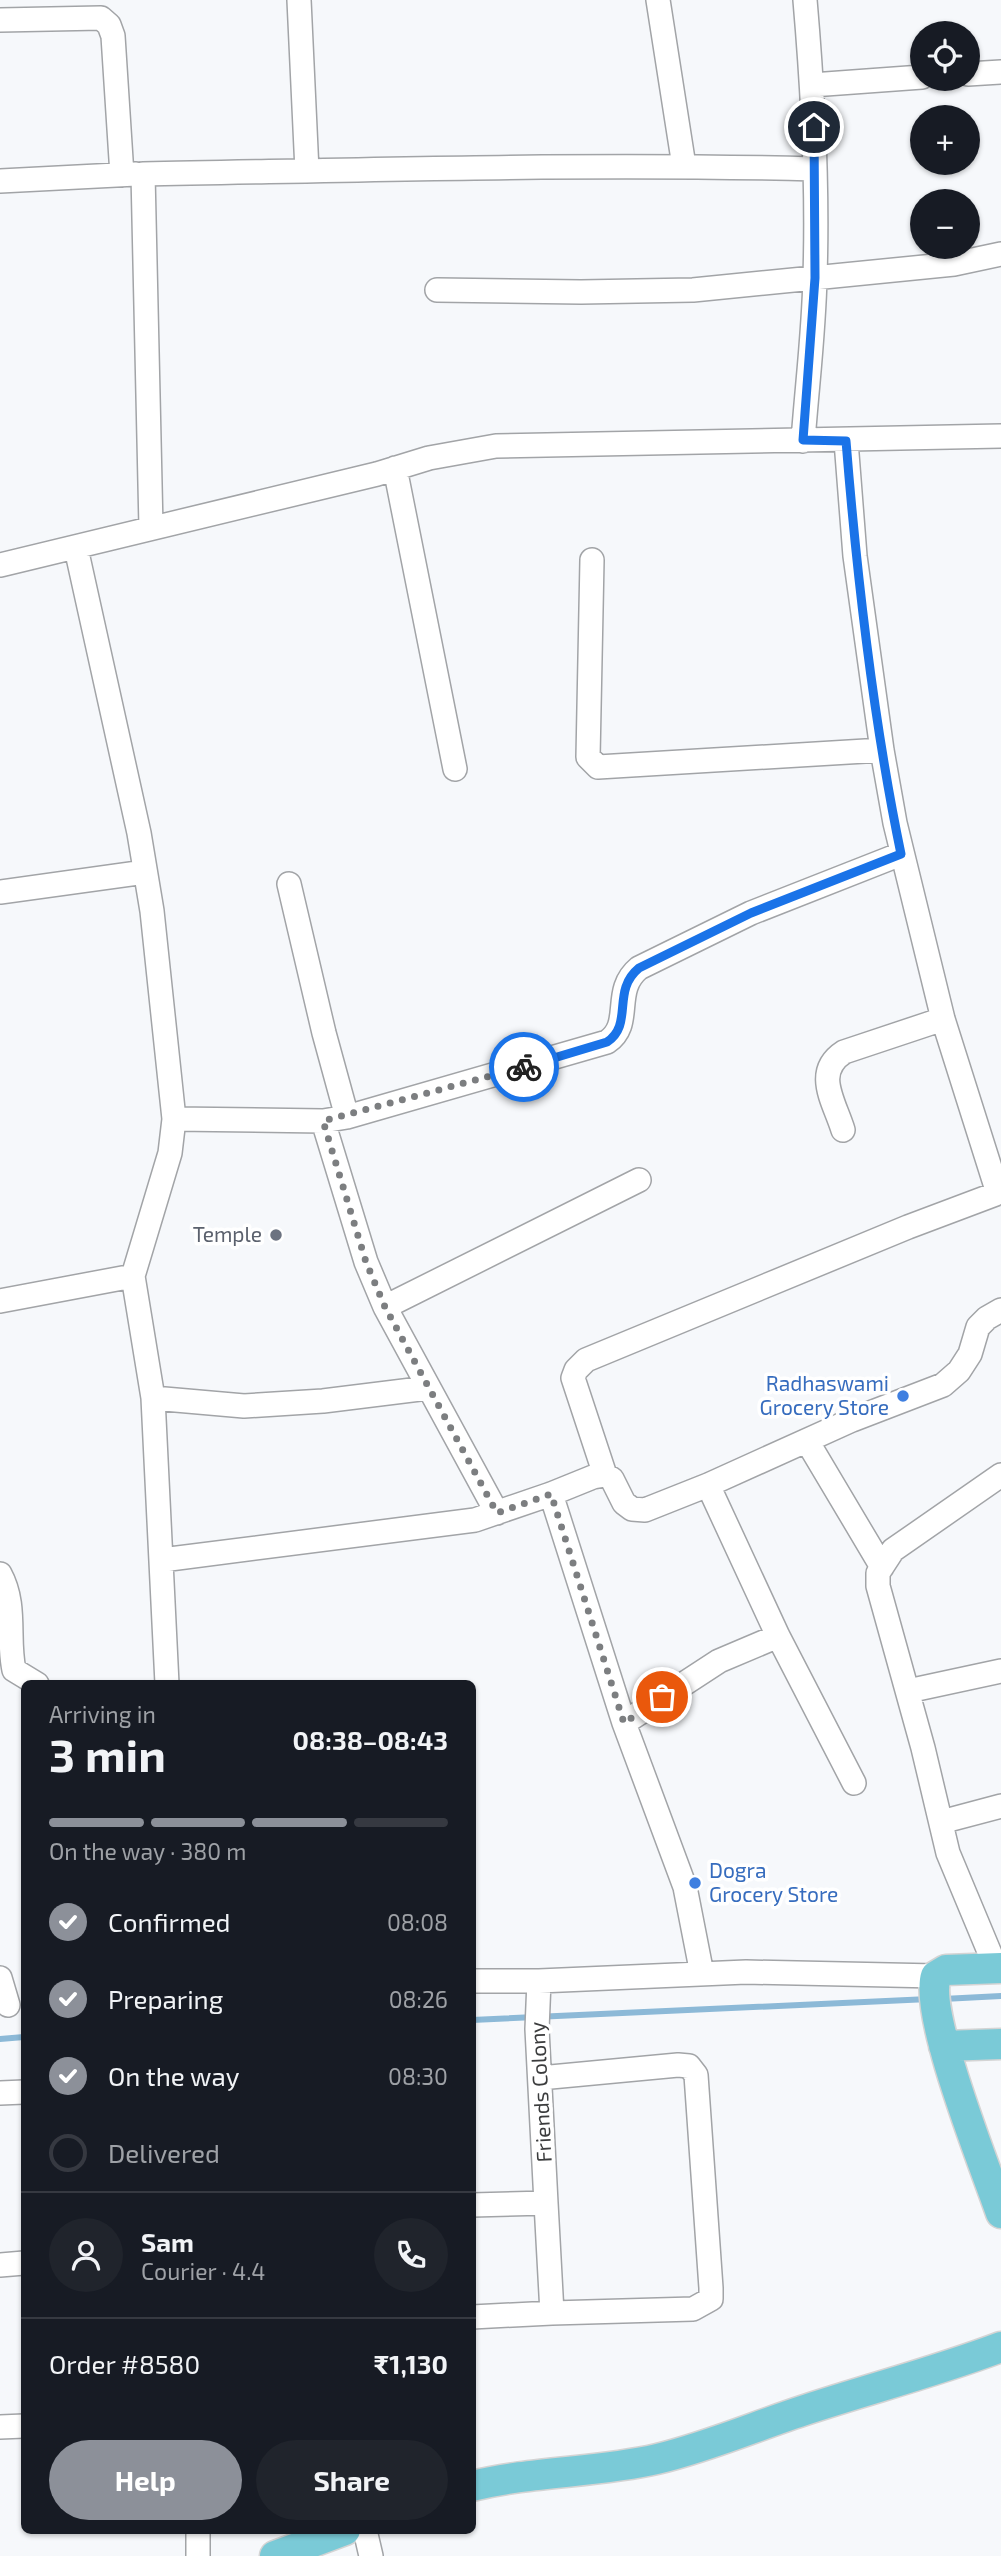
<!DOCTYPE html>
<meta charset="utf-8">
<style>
:root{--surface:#171b24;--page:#20242c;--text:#f1f3f6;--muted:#9ea1a6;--line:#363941;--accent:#8c9099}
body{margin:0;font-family:"Exo 2",sans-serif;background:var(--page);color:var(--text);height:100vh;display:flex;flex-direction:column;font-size:26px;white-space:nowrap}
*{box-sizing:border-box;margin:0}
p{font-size:23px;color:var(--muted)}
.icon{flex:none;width:38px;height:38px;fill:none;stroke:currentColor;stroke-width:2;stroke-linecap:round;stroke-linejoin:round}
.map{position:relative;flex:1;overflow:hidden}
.details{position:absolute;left:21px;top:1680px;width:455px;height:854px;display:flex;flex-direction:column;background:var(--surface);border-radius:10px;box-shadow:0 2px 5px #0004}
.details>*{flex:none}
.tools{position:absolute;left:910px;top:21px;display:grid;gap:14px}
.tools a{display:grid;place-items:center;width:70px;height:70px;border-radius:50%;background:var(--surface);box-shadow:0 2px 5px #0004;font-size:35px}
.pin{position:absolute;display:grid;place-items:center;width:60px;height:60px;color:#fff;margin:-30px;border:4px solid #fff;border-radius:50%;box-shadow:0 2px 7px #0007}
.courier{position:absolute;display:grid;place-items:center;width:70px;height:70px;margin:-35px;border:5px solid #1a73e8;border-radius:50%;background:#fff;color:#222;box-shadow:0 2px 9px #0007}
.overview em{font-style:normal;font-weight:700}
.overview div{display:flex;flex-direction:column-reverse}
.overview{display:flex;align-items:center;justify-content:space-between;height:119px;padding:0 28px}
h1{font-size:46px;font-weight:700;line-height:52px}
.bar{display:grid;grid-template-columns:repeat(4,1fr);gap:10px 7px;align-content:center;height:84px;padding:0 28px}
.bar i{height:9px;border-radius:5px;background:var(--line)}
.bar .current{background:var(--accent)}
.bar p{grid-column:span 4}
.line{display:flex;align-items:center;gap:18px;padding:0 28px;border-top:2px solid var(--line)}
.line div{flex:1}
.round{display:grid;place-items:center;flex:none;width:74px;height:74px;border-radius:37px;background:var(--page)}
ol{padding:0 28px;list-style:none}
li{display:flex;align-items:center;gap:21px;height:77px}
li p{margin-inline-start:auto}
li .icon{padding:7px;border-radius:50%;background:var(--accent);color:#fff;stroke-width:4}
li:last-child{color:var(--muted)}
li i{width:38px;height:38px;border:4px solid var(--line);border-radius:50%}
.primary-button{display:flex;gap:14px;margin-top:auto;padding:14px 28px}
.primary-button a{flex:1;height:80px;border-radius:42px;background:var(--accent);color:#fff;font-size:28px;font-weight:700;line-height:80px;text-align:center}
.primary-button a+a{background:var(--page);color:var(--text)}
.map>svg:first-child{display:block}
</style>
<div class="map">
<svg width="1001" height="2556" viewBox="0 0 1001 2556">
<rect width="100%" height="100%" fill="#f6f8fb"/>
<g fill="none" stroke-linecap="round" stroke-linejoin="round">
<path stroke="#8cb9d7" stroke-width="6" d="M943 1999 1001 1996
M472 2020 929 1999
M0 2039 24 2037"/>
<defs>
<path id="minor" d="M299 0 307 171
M658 0 684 166
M0 20 101 18 109 25 113 36 122 175
M968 74 1001 72
M812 85 922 77
M0 181 136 174
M437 290 581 292 693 290 954 264 1001 254
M803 441C807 386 814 331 815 276 818 184 813 92 805 0
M846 441 855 556 882 750 895 823 943 1019 998 1193
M395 468 455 769
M151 528 143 174C367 170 591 163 815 169
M76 548 139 833 152 911 174 1119 170 1153 133 1276 153 1398 167 1684
M592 560 588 757 598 767 882 750
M0 565 377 474 429 458 496 446 1001 436
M289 884 324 1033 347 1117
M0 892 145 872
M174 1119 323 1121 347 1117 607 1042C634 1024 611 991 639 968L751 913 901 854
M323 1121 366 1262 385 1307
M843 1130C834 1101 813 1072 844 1052L943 1019
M0 1301 133 1276
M153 1398 244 1406 323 1401 428 1388
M807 1441 882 1567
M605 1475 573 1378 576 1370 586 1360 908 1227 1001 1192
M708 1485 778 1636 854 1783
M551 1494 624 1723 685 1887 702 1974
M497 1513 385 1307 639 1180
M162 1560 475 1520 551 1494 593 1477 605 1475 612 1479 624 1503 632 1509 645 1510 708 1485 852 1420 943 1385 959 1371 970 1354 978 1327 987 1318 1001 1310
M0 1574C17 1605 7 1638 14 1670L37 1684
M908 1691 1001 1671
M624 1723 719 1661 778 1636
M941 1822 1001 1806
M996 1968 948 1853 923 1748 878 1586V1573L893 1550 1001 1475
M0 1978 8 2005
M472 1981H539L746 1972 936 1976
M540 2078 678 2065 689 2066 696 2075 711 2288V2299L693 2309 552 2313
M0 2093 24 2092
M472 2205 546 2203 537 2029 539 1981
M0 2265 24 2263
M472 2317 552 2313 546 2203
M0 2427 24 2426
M198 2530V2556
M365 2530 371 2556"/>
<path id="major" d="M1001 1968 946 1970 936 1976C923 2013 986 2169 1001 2213
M944 2046 1001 2044
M472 2486C533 2471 596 2473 657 2459 708 2447 758 2425 808 2409 872 2388 938 2371 1001 2347
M275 2556 345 2530"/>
</defs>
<use href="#minor" stroke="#a2a4a7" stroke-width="26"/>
<use href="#major" stroke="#d4d4d4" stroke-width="33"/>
<use href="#minor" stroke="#fff" stroke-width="23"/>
<use href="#major" stroke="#7acad7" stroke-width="30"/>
</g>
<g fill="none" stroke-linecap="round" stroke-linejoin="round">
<path stroke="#7c7e80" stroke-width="7" stroke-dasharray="0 12.6" d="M524 1067 323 1121 366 1262 385 1307 497 1513 551 1494 624 1723 662 1697"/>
<path stroke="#1a73e8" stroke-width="9" d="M524 1067 607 1042C634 1024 611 991 639 968L751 913 901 854C873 719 857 578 846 441L803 440 815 278 814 127"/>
</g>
<circle fill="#6b7280" stroke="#fff" stroke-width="2.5" cx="276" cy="1235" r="7"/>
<g fill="#3f7fe0" stroke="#fff" stroke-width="2.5">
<circle cx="903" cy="1396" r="7"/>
<circle cx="695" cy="1883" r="7"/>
</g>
<g text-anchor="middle" stroke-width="7" stroke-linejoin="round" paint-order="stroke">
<g font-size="21" fill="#5b616d" stroke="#fff" text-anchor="end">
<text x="262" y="1242">Temple</text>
</g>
<g font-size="21" fill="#366cbe" stroke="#fff" text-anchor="end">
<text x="889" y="1391">Radhaswami<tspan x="889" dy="24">Grocery Store</tspan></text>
<text x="709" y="1878" text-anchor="start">Dogra<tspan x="709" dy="24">Grocery Store</tspan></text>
</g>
<g font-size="21" fill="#3b3c3d" stroke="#fff">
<text transform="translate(541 2092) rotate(-93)" y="7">Friends Colony</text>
</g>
</g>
</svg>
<div class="tools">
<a><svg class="icon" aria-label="locate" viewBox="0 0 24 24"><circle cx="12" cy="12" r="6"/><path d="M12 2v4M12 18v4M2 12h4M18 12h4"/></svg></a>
<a>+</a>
<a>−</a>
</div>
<div class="pin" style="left:662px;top:1697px;background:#ea580c"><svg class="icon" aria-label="bag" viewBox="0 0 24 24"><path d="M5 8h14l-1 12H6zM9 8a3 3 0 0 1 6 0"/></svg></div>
<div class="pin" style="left:814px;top:127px;background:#1f2937"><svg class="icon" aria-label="home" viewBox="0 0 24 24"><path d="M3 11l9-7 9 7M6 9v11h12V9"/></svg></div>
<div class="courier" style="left:524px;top:1067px"><svg class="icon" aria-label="bike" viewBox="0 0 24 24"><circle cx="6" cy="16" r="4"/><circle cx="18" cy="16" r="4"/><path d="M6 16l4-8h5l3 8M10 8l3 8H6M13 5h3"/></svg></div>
<section class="details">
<div class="overview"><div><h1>3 min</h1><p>Arriving in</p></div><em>08:38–08:43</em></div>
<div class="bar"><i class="current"></i><i class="current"></i><i class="current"></i><i></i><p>On the way · 380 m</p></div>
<ol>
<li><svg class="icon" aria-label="check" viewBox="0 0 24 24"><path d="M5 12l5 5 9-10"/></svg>Confirmed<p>08:08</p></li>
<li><svg class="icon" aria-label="check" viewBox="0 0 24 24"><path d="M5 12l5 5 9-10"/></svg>Preparing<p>08:26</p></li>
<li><svg class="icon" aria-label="check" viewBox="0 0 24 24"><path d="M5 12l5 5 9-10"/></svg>On the way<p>08:30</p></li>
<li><i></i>Delivered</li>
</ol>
<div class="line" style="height:126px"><a class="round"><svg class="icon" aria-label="person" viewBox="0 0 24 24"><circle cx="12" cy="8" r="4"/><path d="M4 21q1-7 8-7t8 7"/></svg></a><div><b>Sam</b><p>Courier · 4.4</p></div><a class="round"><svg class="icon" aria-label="phone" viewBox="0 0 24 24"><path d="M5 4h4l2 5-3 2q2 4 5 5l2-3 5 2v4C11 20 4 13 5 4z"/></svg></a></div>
<div class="line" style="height:91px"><div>Order #8580</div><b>₹1,130</b></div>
<div class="primary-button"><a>Help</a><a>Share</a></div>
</section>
</div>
